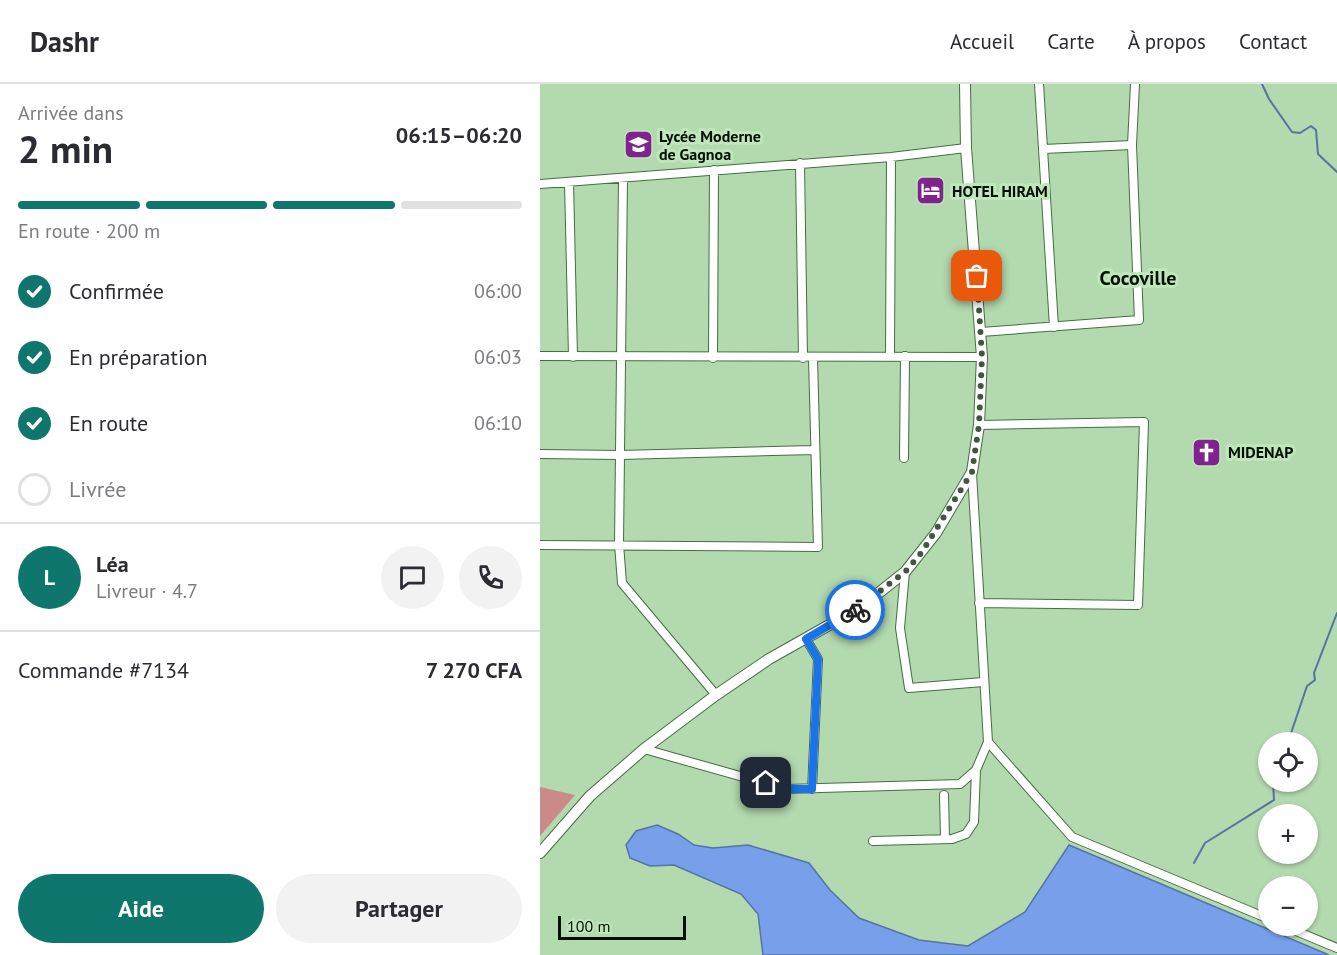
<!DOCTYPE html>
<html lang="fr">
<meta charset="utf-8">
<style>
:root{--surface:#fff;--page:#f2f2f3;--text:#2b2b33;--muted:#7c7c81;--line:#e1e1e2;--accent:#0f766e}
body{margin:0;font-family:"PT Sans",sans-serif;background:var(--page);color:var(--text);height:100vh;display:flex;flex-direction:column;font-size:22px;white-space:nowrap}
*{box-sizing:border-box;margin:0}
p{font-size:20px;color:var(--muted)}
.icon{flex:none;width:33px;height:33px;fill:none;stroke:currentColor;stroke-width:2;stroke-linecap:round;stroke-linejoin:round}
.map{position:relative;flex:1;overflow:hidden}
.side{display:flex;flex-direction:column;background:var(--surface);width:540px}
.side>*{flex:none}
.fabs{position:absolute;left:718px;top:648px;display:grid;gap:12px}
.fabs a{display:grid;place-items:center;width:60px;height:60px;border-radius:50%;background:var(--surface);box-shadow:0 2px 4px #0004;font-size:30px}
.scale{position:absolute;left:18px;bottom:15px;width:128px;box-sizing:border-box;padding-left:6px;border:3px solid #041003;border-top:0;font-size:16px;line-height:21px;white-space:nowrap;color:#041003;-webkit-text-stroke:4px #c0e6bb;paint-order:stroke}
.pin{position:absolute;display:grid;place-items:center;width:51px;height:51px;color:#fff;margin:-26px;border-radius:12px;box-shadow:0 3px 9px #0006}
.courier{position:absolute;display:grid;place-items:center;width:60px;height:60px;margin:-30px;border:4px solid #1a73e8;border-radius:50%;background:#fff;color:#222;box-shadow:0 2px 8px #0007}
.head em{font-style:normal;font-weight:800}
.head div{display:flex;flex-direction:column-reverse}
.head{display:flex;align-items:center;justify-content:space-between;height:102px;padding:0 18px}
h1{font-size:39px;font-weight:800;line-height:45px}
.bar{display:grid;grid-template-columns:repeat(4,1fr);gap:9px 6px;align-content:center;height:72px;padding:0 18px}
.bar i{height:8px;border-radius:4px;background:var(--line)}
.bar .on{background:var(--accent)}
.bar p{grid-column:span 4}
.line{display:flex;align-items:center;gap:15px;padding:0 18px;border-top:2px solid var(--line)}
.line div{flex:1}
.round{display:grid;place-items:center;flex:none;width:63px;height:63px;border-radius:32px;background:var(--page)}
ol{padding:0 18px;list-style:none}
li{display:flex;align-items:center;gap:18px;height:66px}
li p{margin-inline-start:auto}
li .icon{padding:6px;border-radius:50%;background:var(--accent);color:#fff;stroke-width:4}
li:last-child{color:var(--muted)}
li i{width:33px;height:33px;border:3px solid var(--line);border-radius:50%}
.primary-button{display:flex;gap:12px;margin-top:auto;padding:12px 18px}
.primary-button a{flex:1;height:69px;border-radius:36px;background:var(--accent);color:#fff;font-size:24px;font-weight:800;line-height:69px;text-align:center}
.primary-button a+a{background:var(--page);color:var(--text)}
header{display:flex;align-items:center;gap:36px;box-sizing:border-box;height:84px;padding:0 30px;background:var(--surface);border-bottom:2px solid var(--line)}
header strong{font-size:28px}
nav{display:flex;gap:33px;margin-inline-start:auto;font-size:21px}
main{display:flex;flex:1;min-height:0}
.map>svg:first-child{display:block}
</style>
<header>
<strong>Dashr</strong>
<nav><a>Accueil</a><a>Carte</a><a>À propos</a><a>Contact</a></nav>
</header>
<main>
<section class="side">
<div class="head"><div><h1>2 min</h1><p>Arrivée dans</p></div><em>06:15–06:20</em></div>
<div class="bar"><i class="on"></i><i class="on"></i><i class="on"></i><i></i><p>En route · 200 m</p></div>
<ol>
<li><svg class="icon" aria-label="check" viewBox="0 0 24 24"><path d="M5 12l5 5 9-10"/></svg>Confirmée<p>06:00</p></li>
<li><svg class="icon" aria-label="check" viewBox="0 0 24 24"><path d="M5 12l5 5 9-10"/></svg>En préparation<p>06:03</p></li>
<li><svg class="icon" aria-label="check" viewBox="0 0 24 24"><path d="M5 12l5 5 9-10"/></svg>En route<p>06:10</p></li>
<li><i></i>Livrée</li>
</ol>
<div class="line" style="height:108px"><b class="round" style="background:var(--accent);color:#fff">L</b><div><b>Léa</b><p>Livreur · 4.7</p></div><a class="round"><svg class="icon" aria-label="chat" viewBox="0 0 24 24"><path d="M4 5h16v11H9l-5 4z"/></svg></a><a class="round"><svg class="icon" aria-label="phone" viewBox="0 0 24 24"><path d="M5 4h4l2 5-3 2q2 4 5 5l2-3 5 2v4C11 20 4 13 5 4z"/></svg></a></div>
<div class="line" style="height:78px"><div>Commande #7134</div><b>7 270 CFA</b></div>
<div class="primary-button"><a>Aide</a><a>Partager</a></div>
</section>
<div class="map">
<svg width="797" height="871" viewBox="0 0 797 871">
<rect width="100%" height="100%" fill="#b3d9af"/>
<path fill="#ca8b88" d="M0 703 35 711 0 752Z"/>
<path fill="#779fea" stroke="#5474a5" stroke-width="1.5" d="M117 741 138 750 154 761 173 764 208 761 269 779 290 806 319 834 379 856 428 862 485 828 529 761 789 871H223L218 830 201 810 134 781 110 782 90 774 86 761 96 747Z"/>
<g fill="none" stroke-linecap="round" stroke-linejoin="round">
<path stroke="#5474a5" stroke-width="2" d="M722 0 729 15 752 48 760 49 771 42 776 46 778 70 797 88
M748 658 767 602 775 596 774 589 797 529
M654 779 665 759 734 716 733 698"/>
<defs>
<path id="minor" d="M499 0 514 243
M503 65 592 61
M260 79 263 274
M83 94 79 460 82 499 176 611
M29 98 33 273
M0 100 351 73 426 64
M441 248 599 236 592 61 595 0
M0 272 442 273
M350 272 351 73
M173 274 174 86
M0 370 80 371 274 366
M364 374 365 272
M0 461 278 463 273 274
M365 488 360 544 369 604 443 598
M439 519 598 521 604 338 439 341
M266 555 278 575 272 705
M448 658 532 753 729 835
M104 665 246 705 420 700 436 686 448 658 432 389
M404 711 405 755
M333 757 412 755 426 750 434 738 436 686
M744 842 797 864"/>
<path id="major" d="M0 769 50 712 104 665 176 611 229 575 321 523 365 488 396 449 432 388 439 341 442 273 426 64 425 0"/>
</defs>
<use href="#minor" stroke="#496b46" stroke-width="10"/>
<use href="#major" stroke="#496b46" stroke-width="12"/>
<use href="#minor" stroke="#fff" stroke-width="8"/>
<use href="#major" stroke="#fff" stroke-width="10"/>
</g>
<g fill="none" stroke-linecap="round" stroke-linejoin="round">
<path stroke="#41563f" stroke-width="6" stroke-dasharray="0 10.8" d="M315 526 365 488 382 468 432 388 439 341 442 273 437 192"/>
<path stroke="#1a73e8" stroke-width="8" d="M226 699 246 705H272L278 575 266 555 315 526"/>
</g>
<defs>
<symbol id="school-square" viewBox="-11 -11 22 22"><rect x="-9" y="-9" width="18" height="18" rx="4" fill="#81238f" stroke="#c0e6bb"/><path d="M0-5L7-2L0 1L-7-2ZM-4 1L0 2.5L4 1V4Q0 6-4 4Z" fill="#fff"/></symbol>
<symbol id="hotel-square" viewBox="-11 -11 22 22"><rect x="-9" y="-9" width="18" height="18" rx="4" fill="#81238f" stroke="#c0e6bb"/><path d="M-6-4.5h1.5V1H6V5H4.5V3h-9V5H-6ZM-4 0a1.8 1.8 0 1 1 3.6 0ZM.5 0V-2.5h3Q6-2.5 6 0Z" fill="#fff"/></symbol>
<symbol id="church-square" viewBox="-11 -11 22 22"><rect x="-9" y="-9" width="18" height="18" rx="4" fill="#81238f" stroke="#c0e6bb"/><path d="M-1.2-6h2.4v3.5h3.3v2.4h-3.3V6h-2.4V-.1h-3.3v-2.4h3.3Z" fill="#fff"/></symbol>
</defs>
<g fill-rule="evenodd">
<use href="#school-square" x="82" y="44" width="33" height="33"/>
<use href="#hotel-square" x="374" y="90" width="33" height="33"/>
<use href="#church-square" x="650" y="352" width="33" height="33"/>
</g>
<g text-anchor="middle" stroke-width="6" stroke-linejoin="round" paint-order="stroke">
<g font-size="16" font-weight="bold" fill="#041003" stroke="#c0e6bb" text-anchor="start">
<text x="119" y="58">Lycée Moderne<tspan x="119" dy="18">de Gagnoa</tspan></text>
<text x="412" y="113">HOTEL HIRAM</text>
<text x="688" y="374">MIDENAP</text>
</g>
<g font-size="20" font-weight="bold" fill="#041003" stroke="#c0e6bb">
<text x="598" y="201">Cocoville</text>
</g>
</g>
</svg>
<div class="fabs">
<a><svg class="icon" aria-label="locate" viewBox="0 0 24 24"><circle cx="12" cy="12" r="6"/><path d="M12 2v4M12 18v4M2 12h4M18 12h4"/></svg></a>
<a>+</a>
<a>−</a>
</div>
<div class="scale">100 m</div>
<div class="pin" style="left:437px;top:192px;background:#ea580c"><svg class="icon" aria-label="bag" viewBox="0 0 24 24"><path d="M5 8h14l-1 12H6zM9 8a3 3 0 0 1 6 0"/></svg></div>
<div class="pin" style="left:226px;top:699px;background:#1f2937"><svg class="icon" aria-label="home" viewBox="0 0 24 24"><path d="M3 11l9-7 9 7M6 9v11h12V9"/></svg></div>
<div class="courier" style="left:315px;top:526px"><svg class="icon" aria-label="bike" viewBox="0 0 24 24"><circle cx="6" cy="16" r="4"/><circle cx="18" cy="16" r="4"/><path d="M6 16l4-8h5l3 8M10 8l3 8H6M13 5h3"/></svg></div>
</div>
</main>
